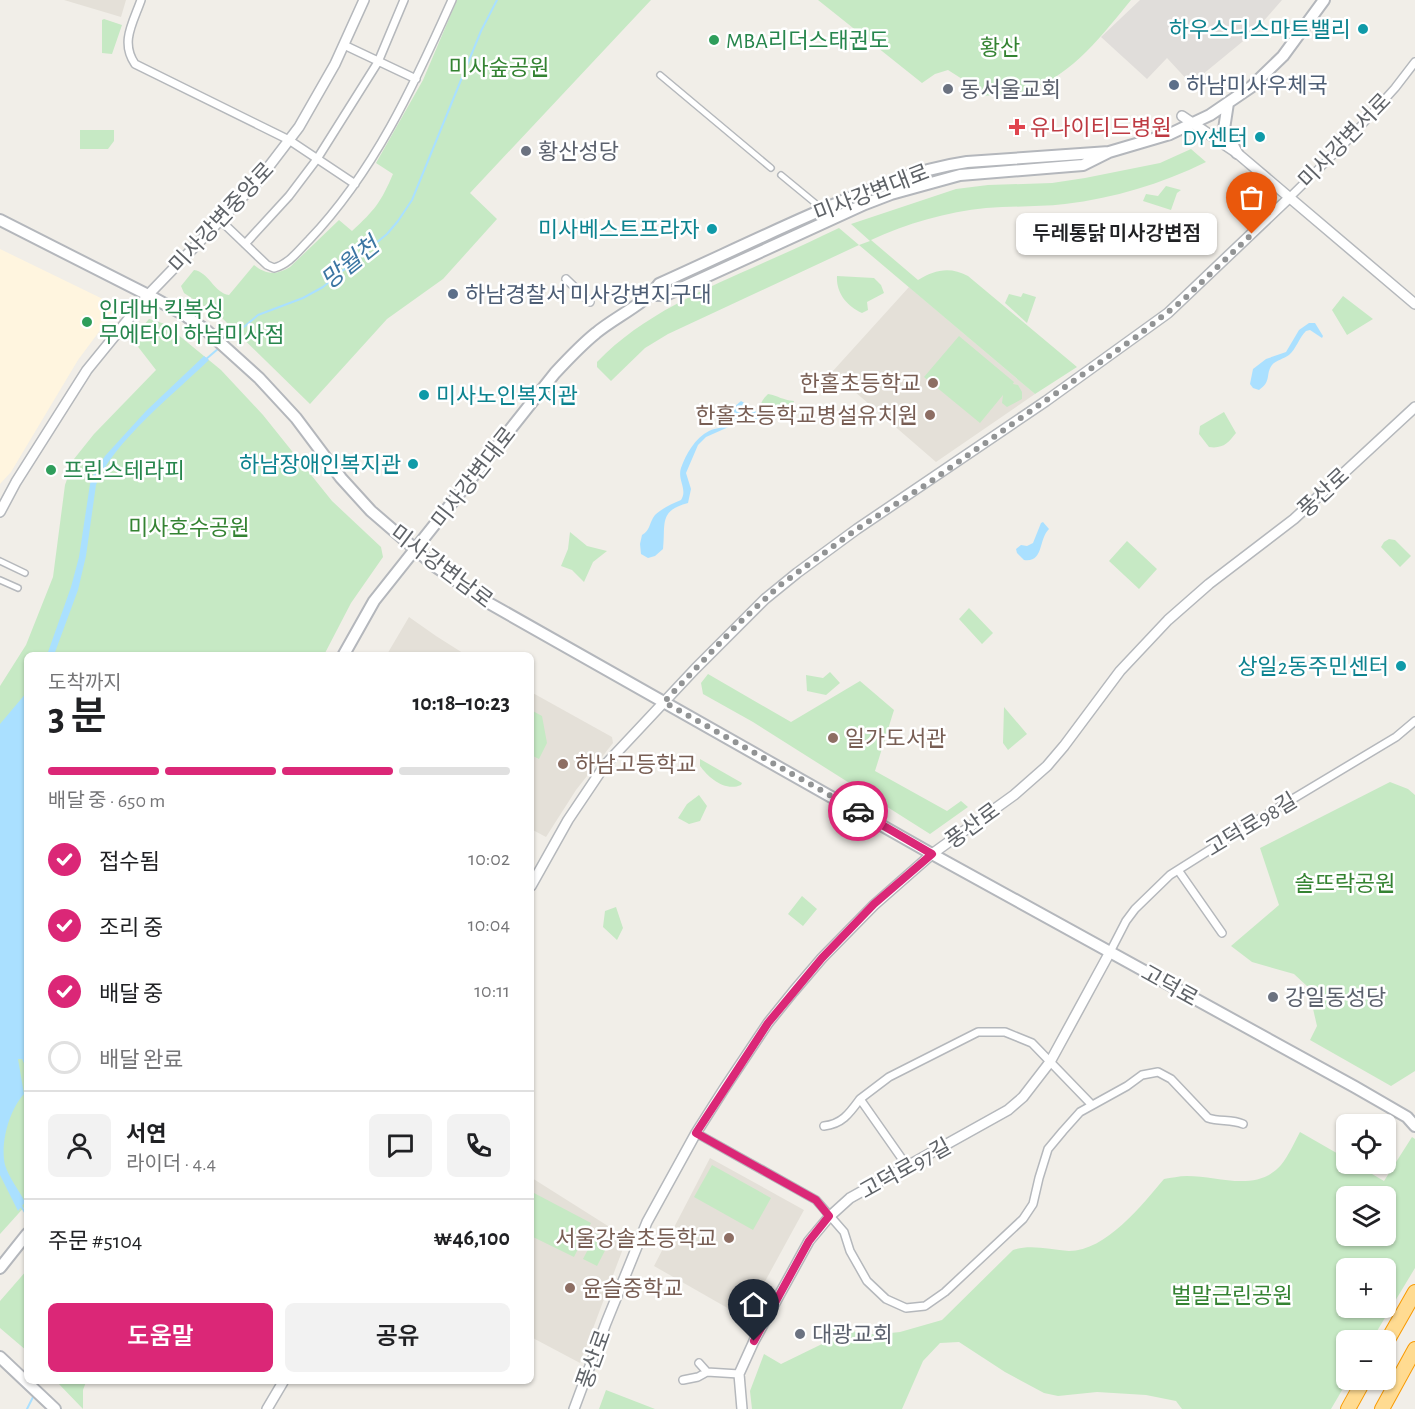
<!DOCTYPE html>
<html lang="ko">
<meta charset="utf-8">
<style>
:root{--surface:#fff;--page:#f2f2f2;--text:#202124;--muted:#757577;--line:#e0e0e0;--accent:#db2777}
body{margin:0;font-family:"Alegreya Sans","Noto Sans KR",sans-serif;background:var(--page);color:var(--text);height:100vh;display:flex;flex-direction:column;font-size:22px;white-space:nowrap}
*{box-sizing:border-box;margin:0}
p{font-size:20px;color:var(--muted)}
.icon{flex:none;width:33px;height:33px;fill:none;stroke:currentColor;stroke-width:2;stroke-linecap:round;stroke-linejoin:round}
.map{position:relative;flex:1;overflow:hidden}
.side{position:absolute;left:24px;top:652px;width:510px;height:732px;display:flex;flex-direction:column;background:var(--surface);border-radius:9px;box-shadow:0 2px 4px #0004}
.side>*{flex:none}
.controls{position:absolute;left:1336px;top:1114px;display:grid;gap:12px}
.controls a{display:grid;place-items:center;width:60px;height:60px;border-radius:9px;background:var(--surface);box-shadow:0 2px 4px #0004;font-size:30px}
.pin{position:absolute;display:grid;place-items:center;width:51px;height:51px;color:#fff;margin:-62px -26px;border-radius:50% 50% 50% 0;rotate:-45deg;box-shadow:0 0 6px #0007}
.pin .icon{rotate:45deg}
.courier{position:absolute;display:grid;place-items:center;width:60px;height:60px;margin:-30px;border:4px solid #db2777;border-radius:50%;background:#fff;color:#222;box-shadow:0 2px 8px #0007}
.bubble{position:absolute;height:42px;border-radius:9px;background:var(--surface);box-shadow:0 2px 4px #0004;font-size:20px;font-weight:600;line-height:42px;text-align:center}
.summary em{font-style:normal;font-weight:600}
.summary div{display:flex;flex-direction:column-reverse}
.summary{display:flex;align-items:center;justify-content:space-between;height:102px;padding:0 24px}
h1{font-size:39px;font-weight:600;line-height:45px}
.bar{display:grid;grid-template-columns:repeat(4,1fr);gap:9px 6px;align-content:center;height:72px;padding:0 24px}
.bar i{height:8px;border-radius:4px;background:var(--line)}
.bar .selected{background:var(--accent)}
.bar p{grid-column:span 4}
.line{display:flex;align-items:center;gap:15px;padding:0 24px;border-top:2px solid var(--line)}
.line div{flex:1}
.round{display:grid;place-items:center;flex:none;width:63px;height:63px;border-radius:9px;background:var(--page)}
ol{padding:0 24px;list-style:none}
li{display:flex;align-items:center;gap:18px;height:66px}
li p{margin-inline-start:auto}
li .icon{padding:6px;border-radius:50%;background:var(--accent);color:#fff;stroke-width:4}
li:last-child{color:var(--muted)}
li i{width:33px;height:33px;border:3px solid var(--line);border-radius:50%}
.button{display:flex;gap:12px;margin-top:auto;padding:12px 24px}
.button a{flex:1;height:69px;border-radius:9px;background:var(--accent);color:#fff;font-size:24px;font-weight:600;line-height:69px;text-align:center}
.button a+a{background:var(--page);color:var(--text)}
.map>svg:first-child{display:block}
</style>
<div class="map">
<svg width="1415" height="1409" viewBox="0 0 1415 1409">
<rect width="100%" height="100%" fill="#f1eee8"/>
<path fill="#fff5df" d="M0 249 111 303 113 313 78 360 11 472 0 484Z"/>
<path fill="#e0ddda" d="M1140 0H1282L1253 33 1191 84 1167 58 1147 79 1101 37Z"/>
<path fill="#e4e0d8" d="M64 0H126L121 17Z
M909 287 1035 394 936 462 832 372Z
M409 617 436 636 466 655 386 656Z
M531 692 612 737 613 743 576 790 546 837 531 829Z
M710 1158 804 1210 745 1318 654 1266Z
M532 1178 627 1238 580 1363 531 1337Z"/>
<path fill="#c6e9c4" fill-rule="evenodd" d="M457 0H651L470 193 497 219 443 279 387 319 310 404 222 318 184 293 181 286 194 270C209 272 214 293 229 295L254 265C266 275 277 275 290 267L339 220 352 231C375 210 381 202 393 174L376 163 423 80Z
M818 0H1131C1104 33 1072 75 1031 89 1014 95 997 95 980 96L970 84 948 70 935 74 922 83Z
M104 19 122 25 112 54 102 53V20Z
M80 130H114V141L108 149H80Z
M1191 149 1206 162C1161 184 1114 198 1065 204 1039 207 1013 206 986 208 947 212 907 223 871 240L918 280C934 270 950 266 968 276L1077 367 1035 394 859 245 668 334 645 348 611 381 597 367V362C642 315 705 289 763 263 788 252 814 240 839 228L859 245 870 241 851 224 956 189 988 185 1052 183 1085 178 1160 163Z
M1166 186 1181 190 1177 193 1171 210 1143 201 1146 194 1158 196Z
M837 276 874 278 881 285 884 293 867 302 868 310 862 313C847 306 836 293 837 276Z
M1023 293 1036 297 1027 323 1005 303 1009 294 1021 297Z
M1343 296 1373 319 1347 335 1332 310Z
M149 319 165 324 221 370 263 415 332 501 381 547 383 557 351 603 324 655 27 656V1204L0 1234V686L26 645 53 577 65 485 74 459 94 434 156 370 132 339Z
M959 336 1014 382 1013 384 1018 385 1022 392V399L1007 407 1002 403 1003 395 980 423 924 377Z
M768 394C779 396 782 400 794 401L792 409 777 405 768 416 762 413C759 404 762 400 768 394Z
M1224 412 1236 433C1228 443 1223 449 1209 447L1199 434 1200 426Z
M570 532 587 546 607 551 593 562 584 582 572 570 561 566 568 549Z
M1389 539 1395 540 1411 556 1400 567 1381 547 1384 542Z
M1127 541 1157 569 1139 589 1109 561Z
M969 608 993 633 982 644 959 619Z
M830 672 840 683 826 695 807 691 806 675 823 678Z
M708 674 791 722 860 681 894 710 875 771 947 811 961 801 968 807 930 834 753 722 703 694 701 683Z
M1004 707 1027 734 1008 750 1003 743Z
M531 710 542 716 547 743 539 759 531 755Z
M700 759 742 783 741 785C725 792 709 778 700 766Z
M1390 782 1408 789 1415 795V1071L1391 1086 1310 1040 1317 1026 1308 987 1294 974 1252 962 1231 946 1279 905 1260 848Z
M699 795 707 806 700 821 689 824 678 818 687 804Z
M802 896 817 909 803 926 788 914Z
M616 907 623 928 617 940 603 927 605 911Z
M1300 1132 1347 1159V1164H1355L1384 1181 1412 1137 1415 1139V1268L1371 1341H1347L1348 1380 1331 1409H1182L1176 1401 1146 1395 1097 1392 1058 1396 1044 1393 1005 1372 959 1342 940 1343 923 1361 902 1409H752L750 1391 764 1354 781 1364 822 1344 832 1323 861 1334H881L900 1332 942 1320 1013 1250C1031 1244 1050 1250 1069 1251 1106 1251 1142 1205 1164 1179 1171 1178 1179 1176 1187 1176 1219 1176 1256 1193 1281 1165 1289 1155 1294 1143 1300 1132ZM1347 1197H1386V1236H1347ZM1347 1269H1386V1308H1347Z
M712 1165 771 1198 753 1230 694 1197Z
M534 1193 591 1223 574 1257 531 1236V1199Z
M596 1234 610 1241 597 1266 583 1259Z
M27 1270V1351L0 1328V1301Z
M57 1382H86L83 1390V1409Z
M606 1390 655 1409H599Z"/>
<path fill="#aae0ff" d="M1309 323H1315L1323 336 1322 338 1310 330 1306 331C1299 338 1296 349 1289 355 1284 359 1276 360 1272 365 1265 375 1272 381 1259 390L1253 388 1250 384 1253 369 1266 359 1286 352 1299 330Z
M204 356 209 360C176 392 112 443 96 485L86 556 78 590 54 655H47L71 587 79 557 90 484 95 471 105 456 146 411Z
M741 401 751 407 760 416V420L742 421 706 437 698 445 686 473 691 489 688 503C658 511 666 524 663 549L655 556 648 558 641 554 640 544 642 535C651 530 649 522 655 515 661 509 673 503 681 500 688 489 677 480 681 468 686 454 695 438 709 431 715 428 721 429 726 424 736 414 729 410 741 401Z
M1043 522 1049 529C1038 540 1044 563 1024 560L1017 553 1016 549 1021 545 1027 546 1033 543 1041 523Z
M27 692V1070L22 1059H18L24 1094C9 1110 0 1144 5 1165 9 1178 19 1190 25 1202L18 1211 0 1175V724Z"/>
<g fill="none" stroke-linecap="round" stroke-linejoin="round">
<path stroke="#aae0ff" stroke-width="2" d="M226 342 258 315 303 298 323 287 387 234 398 221 412 200 481 31 497 0
M205 360 219 348
M20 1204 27 1216
M27 1409 34 1395"/>
<defs>
<path id="pedestrian" d="M660 75 771 168
M781 175 815 203
M0 561 25 573
M0 580 18 588"/>
<path id="minor" d="M141 0C133 23 120 42 135 64L289 140 355 184
M344 45 416 79
M1289 198 1349 139 1395 88 1415 62
M220 220 267 265 274 268C289 264 298 251 309 240 374 172 414 85 452 0
M245 244 289 196 317 159 378 62 404 0
M566 279 590 302
M1178 870 1222 933
M1110 952 1126 921 1135 909 1170 875 1246 827 1396 737 1415 721
M824 1126C842 1124 849 1114 860 1099
M696 1133 816 1200 844 1232 850 1251 867 1281 886 1299 906 1308 925 1306 945 1292 1023 1219 1033 1204 1039 1178 1048 1149 1063 1131 1080 1112 1127 1086 1142 1075 1158 1072 1171 1079 1208 1118C1220 1122 1231 1119 1243 1124
M907 1166 860 1099 889 1077 978 1032H1005L1032 1043 1091 1104
M699 1363 707 1372
M683 1380 698 1377 707 1372 739 1374"/>
<path id="tertiary" d="M1182 116 1237 153 1415 304
M0 512 16 482 87 370 148 295 257 182 299 127 335 64 364 0
M531 886 568 820 605 765 695 669 765 599 797 573 857 529 1046 401 1168 313 1289 198
M267 1409 283 1382
M574 1409 606 1323 647 1222 696 1133 724 1089 768 1023 793 992 822 958 874 905 932 854 1014 795 1047 766 1064 746 1120 671 1168 620 1209 584 1294 519 1415 407
M742 1409 739 1374 754 1341 809 1241 829 1217 850 1198 1008 1110 1023 1097 1050 1062 1110 952"/>
<path id="secondary" d="M1228 103 1224 129 1237 153
M0 220 148 295 183 314 207 331 259 378 296 418 341 478 371 511 436 567 487 602 932 854 1355 1087 1407 1117 1415 1126
M652 295H666L865 204 891 194 960 175 1083 165 1109 152 1170 134 1210 115 1251 87 1283 56 1324 0
M343 656 374 601 555 373C568 359 581 345 596 333 615 317 645 304 659 284 710 261 760 237 810 215 862 192 912 170 967 162L1109 152
M0 1268 27 1234
M0 1357 55 1409"/>
<path id="motorway" d="M1386 1343 1415 1292
M1348 1409 1364 1380
M1382 1409 1415 1349"/>
</defs>
<use href="#pedestrian" stroke="#b5b8bc" stroke-width="8"/>
<use href="#minor" stroke="#b5b8bc" stroke-width="10"/>
<use href="#tertiary" stroke="#b5b8bc" stroke-width="12"/>
<use href="#secondary" stroke="#b4b7bc" stroke-width="14"/>
<use href="#motorway" stroke="#f99a00" stroke-width="16"/>
<use href="#pedestrian" stroke="#fff" stroke-width="5"/>
<use href="#minor" stroke="#fff" stroke-width="7"/>
<use href="#tertiary" stroke="#fff" stroke-width="9"/>
<use href="#secondary" stroke="#fff" stroke-width="10"/>
<use href="#motorway" stroke="#ffdb91" stroke-width="14"/>
</g>
<g fill="none" stroke-linecap="round" stroke-linejoin="round">
<path stroke="#929495" stroke-width="6" stroke-dasharray="0 10.8" d="M858 811 664 702 736 626 779 586 857 529 927 484 1136 337 1182 301 1252 234"/>
<path stroke="#db2777" stroke-width="8" d="M754 1341 809 1241 829 1216 816 1200 696 1133 768 1023 822 958 874 904 932 854 858 811"/>
</g>
<g fill="#0f9aa8" stroke="#fff" stroke-width="2">
<circle cx="1363" cy="29" r="6"/>
<circle cx="1260" cy="137" r="6"/>
<circle cx="712" cy="229" r="6"/>
<circle cx="424" cy="395" r="6"/>
<circle cx="413" cy="464" r="6"/>
<circle cx="1401" cy="666" r="6"/>
</g>
<g fill="#2e9e5b" stroke="#fff" stroke-width="2">
<circle cx="714" cy="40" r="6"/>
<circle cx="87" cy="322" r="6"/>
<circle cx="51" cy="470" r="6"/>
</g>
<g fill="#5c6f8a" stroke="#fff" stroke-width="2">
<circle cx="1174" cy="85" r="6"/>
<circle cx="453" cy="294" r="6"/>
</g>
<g fill="#6b7280" stroke="#fff" stroke-width="2">
<circle cx="948" cy="89" r="6"/>
<circle cx="526" cy="151" r="6"/>
<circle cx="1273" cy="997" r="6"/>
<circle cx="800" cy="1334" r="6"/>
</g>
<path fill="#e0444e" stroke="#fff" stroke-width="2" d="M1014 118h6v6h6v6h-6v6h-6v-6h-6v-6h6z"/>
<g fill="#8d6e63" stroke="#fff" stroke-width="2">
<circle cx="933" cy="383" r="6"/>
<circle cx="930" cy="415" r="6"/>
<circle cx="833" cy="738" r="6"/>
<circle cx="563" cy="764" r="6"/>
<circle cx="729" cy="1238" r="6"/>
<circle cx="570" cy="1288" r="6"/>
</g>
<g text-anchor="middle" stroke-width="5" stroke-linejoin="round" paint-order="stroke">
<g font-size="22" fill="#0d838f" stroke="#fff" text-anchor="end">
<text x="1351" y="37">하우스디스마트밸리</text>
<text x="1248" y="145">DY센터</text>
<text x="700" y="237">미사베스트프라자</text>
<text x="436" y="403" text-anchor="start">미사노인복지관</text>
<text x="401" y="472">하남장애인복지관</text>
<text x="1389" y="674">상일2동주민센터</text>
</g>
<g font-size="22" fill="#27864d" stroke="#fff" text-anchor="start">
<text x="726" y="48">MBA리더스태권도</text>
<text x="99" y="317">인데버 킥복싱<tspan x="99" dy="25">무에타이 하남미사점</tspan></text>
<text x="63" y="478">프린스테라피</text>
</g>
<g font-size="22" fill="#348332" stroke="#fff">
<text x="1000" y="55">황산</text>
<text x="499" y="75">미사숲공원</text>
<text x="189" y="535">미사호수공원</text>
<text x="1345" y="891">솔뜨락공원</text>
<text x="1232" y="1303">벌말근린공원</text>
</g>
<g font-size="22" fill="#4e5e75" stroke="#fff" text-anchor="start">
<text x="1186" y="93">하남미사우체국</text>
<text x="465" y="302">하남경찰서 미사강변지구대</text>
</g>
<g font-size="22" fill="#5b616d" stroke="#fff" text-anchor="start">
<text x="960" y="97">동서울교회</text>
<text x="538" y="159">황산성당</text>
<text x="1285" y="1005">강일동성당</text>
<text x="812" y="1342">대광교회</text>
</g>
<g font-size="22" fill="#be3a42" stroke="#fff" text-anchor="start">
<text x="1030" y="135">유나이티드병원</text>
</g>
<g font-size="22" fill="#5f6368" stroke="#fff">
<text transform="translate(1344 140) rotate(-46)" y="8">미사강변서로</text>
<text transform="translate(871 192) rotate(-21)" y="8">미사강변대로</text>
<text transform="translate(221 217) rotate(-47)" y="8">미사강변중앙로</text>
<text transform="translate(473 477) rotate(-52)" y="8">미사강변대로</text>
<text transform="translate(1323 492) rotate(-43)" y="8">풍산로</text>
<text transform="translate(442 566) rotate(37)" y="8">미사강변남로</text>
<text transform="translate(1251 824) rotate(-31)" y="8">고덕로98길</text>
<text transform="translate(972 825) rotate(-36)" y="8">풍산로</text>
<text transform="translate(1170 985) rotate(29)" y="8">고덕로</text>
<text transform="translate(905 1168) rotate(-29)" y="8">고덕로97길</text>
<text transform="translate(593 1359) rotate(-70)" y="8">풍산로</text>
</g>
<g font-size="22" fill="#785e54" stroke="#fff" text-anchor="end">
<text x="921" y="391">한홀초등학교</text>
<text x="918" y="423">한홀초등학교병설유치원</text>
<text x="845" y="746" text-anchor="start">일가도서관</text>
<text x="575" y="772" text-anchor="start">하남고등학교</text>
<text x="717" y="1246">서울강솔초등학교</text>
<text x="582" y="1296" text-anchor="start">윤슬중학교</text>
</g>
<g font-size="24" font-style="italic" fill="#3c76a3" stroke="#fff">
<text transform="translate(350 263) rotate(-39)" y="8">망월천</text>
</g>
</g>
</svg>
<div class="controls">
<a><svg class="icon" aria-label="locate" viewBox="0 0 24 24"><circle cx="12" cy="12" r="6"/><path d="M12 2v4M12 18v4M2 12h4M18 12h4"/></svg></a>
<a><svg class="icon" aria-label="layers" viewBox="0 0 24 24"><path d="M12 4l9 5-9 5-9-5zM3 14l9 5 9-5"/></svg></a>
<a>+</a>
<a>−</a>
</div>
<div class="pin" style="left:1252px;top:234px;background:#ea580c"><svg class="icon" aria-label="bag" viewBox="0 0 24 24"><path d="M5 8h14l-1 12H6zM9 8a3 3 0 0 1 6 0"/></svg></div>
<div class="pin" style="left:754px;top:1341px;background:#1f2937"><svg class="icon" aria-label="home" viewBox="0 0 24 24"><path d="M3 11l9-7 9 7M6 9v11h12V9"/></svg></div>
<div class="courier" style="left:858px;top:811px"><svg class="icon" aria-label="car" viewBox="0 0 24 24"><path d="M5 17H2v-5l4-1 3-4h7l3 4 3 1v5h-3M9 17h6M6 11h13"/><circle cx="7" cy="17" r="2"/><circle cx="17" cy="17" r="2"/></svg></div>
<div class="bubble" style="left:1016px;top:213px;width:201px">두레통닭 미사강변점</div>
<section class="side">
<div class="summary"><div><h1>3 분</h1><p>도착까지</p></div><em>10:18–10:23</em></div>
<div class="bar"><i class="selected"></i><i class="selected"></i><i class="selected"></i><i></i><p>배달 중 · 650 m</p></div>
<ol>
<li><svg class="icon" aria-label="check" viewBox="0 0 24 24"><path d="M5 12l5 5 9-10"/></svg>접수됨<p>10:02</p></li>
<li><svg class="icon" aria-label="check" viewBox="0 0 24 24"><path d="M5 12l5 5 9-10"/></svg>조리 중<p>10:04</p></li>
<li><svg class="icon" aria-label="check" viewBox="0 0 24 24"><path d="M5 12l5 5 9-10"/></svg>배달 중<p>10:11</p></li>
<li><i></i>배달 완료</li>
</ol>
<div class="line" style="height:108px"><a class="round"><svg class="icon" aria-label="person" viewBox="0 0 24 24"><circle cx="12" cy="8" r="4"/><path d="M4 21q1-7 8-7t8 7"/></svg></a><div><b>서연</b><p>라이더 · 4.4</p></div><a class="round"><svg class="icon" aria-label="chat" viewBox="0 0 24 24"><path d="M4 5h16v11H9l-5 4z"/></svg></a><a class="round"><svg class="icon" aria-label="phone" viewBox="0 0 24 24"><path d="M5 4h4l2 5-3 2q2 4 5 5l2-3 5 2v4C11 20 4 13 5 4z"/></svg></a></div>
<div class="line" style="height:78px"><div>주문 #5104</div><b>₩46,100</b></div>
<div class="button"><a>도움말</a><a>공유</a></div>
</section>
</div>
